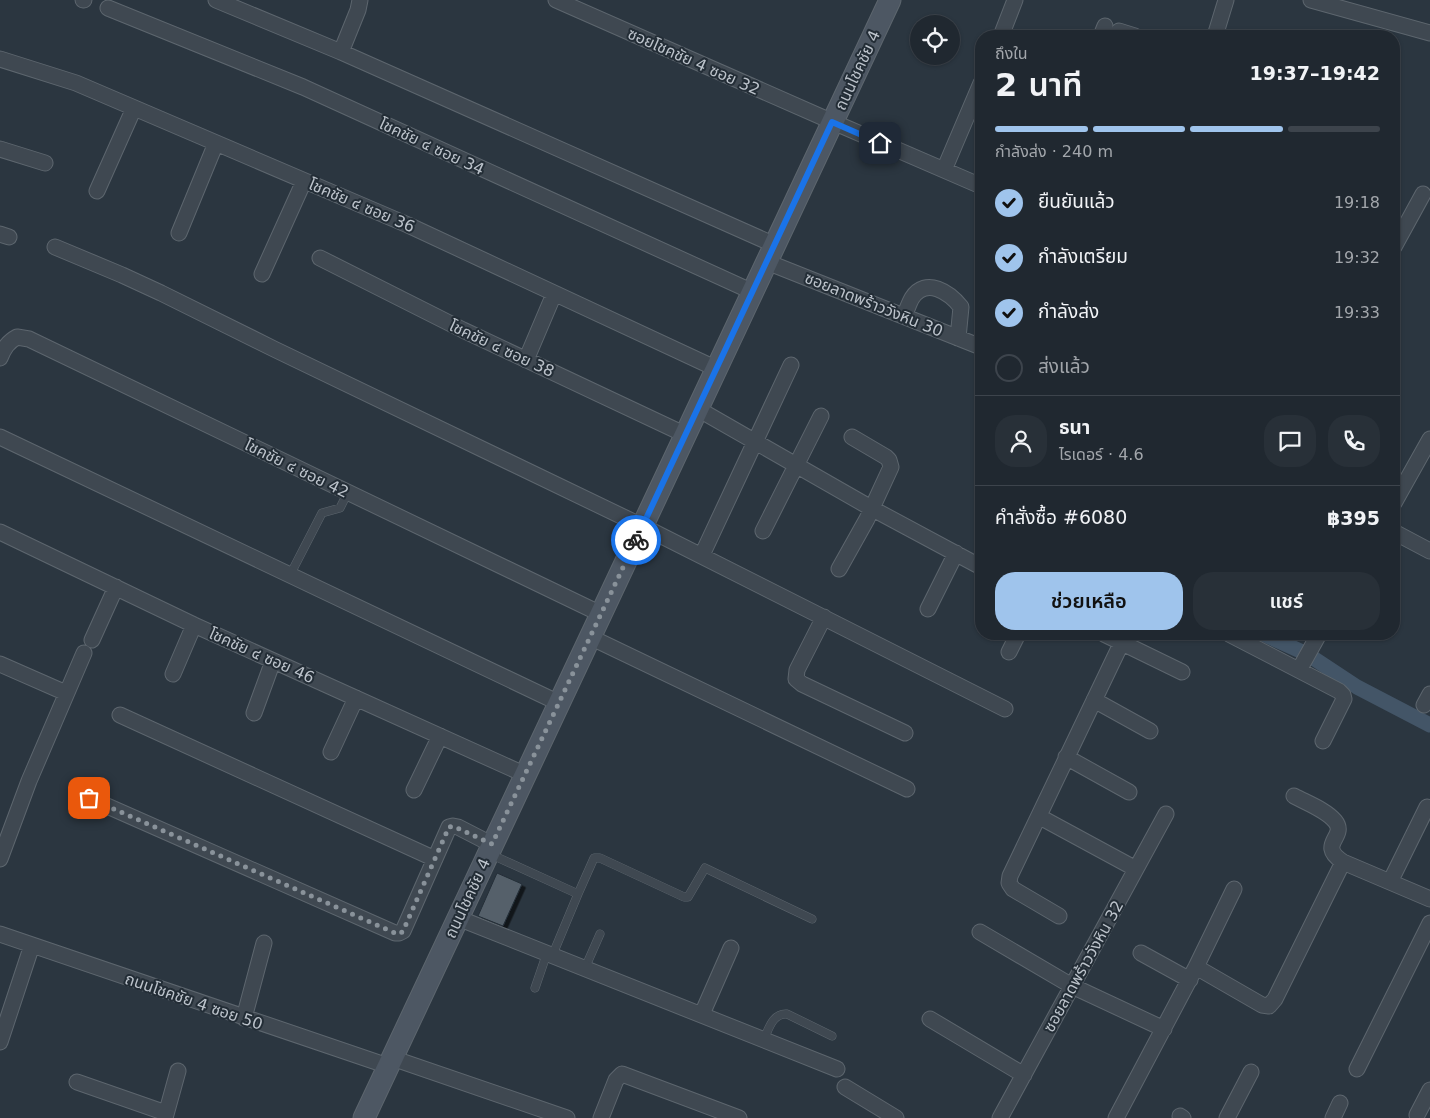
<!DOCTYPE html>
<html lang="th">
<meta charset="utf-8">
<style>
:root{--surface:#202830;--page:#283038;--text:#f1f3f6;--muted:#a2a6ab;--line:#3d444c;--accent:#9fc4ec}
body{margin:0;font-family:"DejaVu Sans","Noto Sans Thai",sans-serif;background:var(--page);color:var(--text);height:100vh;display:flex;flex-direction:column;font-size:19px;white-space:nowrap}
*{box-sizing:border-box;margin:0}
p{font-size:16px;color:var(--muted)}
.icon{flex:none;width:28px;height:28px;fill:none;stroke:currentColor;stroke-width:2;stroke-linecap:round;stroke-linejoin:round}
.map{position:relative;flex:1;overflow:hidden}
.drawer{position:absolute;left:975px;top:30px;width:425px;height:610px;display:flex;flex-direction:column;background:var(--surface);border-radius:20px;box-shadow:0 1px 4px #0004,0 0 0 1px var(--line)}
.drawer>*{flex:none}
.fabs{position:absolute;left:910px;top:15px;display:grid;gap:10px}
.fabs a{display:grid;place-items:center;width:50px;height:50px;border-radius:50%;background:var(--surface);box-shadow:0 1px 4px #0004,0 0 0 1px var(--line);font-size:25px}
.pin{position:absolute;display:grid;place-items:center;width:42px;height:42px;color:#fff;margin:-21px;border-radius:10px;box-shadow:0 2px 8px #0006}
.courier{position:absolute;display:grid;place-items:center;width:50px;height:50px;margin:-25px;border:4px solid #1a73e8;border-radius:50%;background:#fff;color:#222;box-shadow:0 1px 6px #0007}
.headline em{font-style:normal;font-weight:600}
.headline div{display:flex;flex-direction:column-reverse}
.headline{display:flex;align-items:center;justify-content:space-between;height:85px;padding:0 20px}
h1{font-size:32px;font-weight:600;line-height:38px}
.bar{display:grid;grid-template-columns:repeat(4,1fr);gap:8px 5px;align-content:center;height:60px;padding:0 20px}
.bar i{height:6px;border-radius:4px;background:var(--line)}
.bar .current{background:var(--accent)}
.bar p{grid-column:span 4}
.line{display:flex;align-items:center;gap:12px;padding:0 20px;border-top:1px solid var(--line)}
.line div{flex:1}
.round{display:grid;place-items:center;flex:none;width:52px;height:52px;border-radius:20px;background:var(--page)}
ol{padding:0 20px;list-style:none}
li{display:flex;align-items:center;gap:15px;height:55px}
li p{margin-inline-start:auto}
li .icon{padding:5px;border-radius:50%;background:var(--accent);color:#111;stroke-width:4}
li:last-child{color:var(--muted)}
li i{width:28px;height:28px;border:2px solid var(--line);border-radius:50%}
.action{display:flex;gap:10px;margin-top:auto;padding:10px 20px}
.action a{flex:1;height:58px;border-radius:20px;background:var(--accent);color:#111;font-size:20px;font-weight:600;line-height:58px;text-align:center}
.action a+a{background:var(--page);color:var(--text)}
.map>svg:first-child{display:block}
</style>
<div class="map">
<svg width="1430" height="1118" viewBox="0 0 1430 1118">
<defs>
<filter id="shadow"><feDropShadow dx="3.5" dy="3.5" stdDeviation="0" flood-color="#0009"/></filter>
</defs>
<rect width="100%" height="100%" fill="#2b3640"/>
<g fill="none" stroke-linecap="round" stroke-linejoin="round">
<path stroke="#435567" stroke-width="15" d="M1263 634 1307 654 1357 687 1430 725"/>
</g>
<path fill="#54616b" stroke="#252f38" filter="url(#shadow)" d="M497 873 522 884 503 926 478 916Z"/>
<g fill="none" stroke-linecap="round" stroke-linejoin="round">
<defs>
<path id="lane" d="M290 575 322 513 340 508 348 492
M490 854 578 894 555 949
M578 894 594 858H600L684 897H688L705 868 812 919
M585 968 600 934
M535 988 547 953
M764 1039C769 1028 773 1013 787 1014L832 1036"/>
<path id="street" d="M83 0H84
M216 0 341 52 775 245
M556 0 833 122 981 186
M1311 0 1430 33
M108 8 303 87 753 292
M1119 31 1135 36
M1001 36 1015 0
M1101 36 1105 26
M1215 36 1226 0
M341 52 358 10 360 0
M0 59 76 83 408 225 717 369
M0 149 45 163
M944 170 981 83
M97 191 134 108
M179 233 216 143
M0 234 9 237
M55 247 122 275 161 293 274 349 642 526 1005 709
M1394 247 1423 194
M320 258 463 330 686 435
M767 262 981 347
M262 274 304 181
M904 316C907 310 909 303 912 298 926 276 950 293 961 307L958 338
M0 358C4 348 8 342 17 337L29 339 601 614
M526 360 554 294
M698 409 871 508 981 567
M0 437 559 703
M1394 503 1430 439
M763 531 821 416
M0 532 194 625 526 775
M1394 532 1430 551
M702 555 791 365
M839 569 867 519 891 467 889 460 886 457 852 437
M928 609 956 553
M824 617 797 670 796 679 802 684 905 733
M1104 634 1182 672
M1229 634 1339 691 1343 695 1344 699 1323 741
M590 637 907 789
M92 640 116 587
M1009 652 1018 634
M0 664 66 693
M1299 670 1319 634
M173 674 194 625
M1094 700 1150 731
M1424 705 1430 694
M254 713 273 661
M120 715 435 859
M331 752 356 698
M1066 757 1129 792
M414 790 440 736
M1294 796C1307 803 1326 810 1335 821 1348 837 1316 844 1343 862L1430 899
M89 798 395 933H399L403 931 449 827 453 826 458 827 493 845
M1040 817 1136 869
M0 859 29 781 84 653
M1390 882 1427 807
M1059 916 1013 889 1009 883 1010 876 1121 644
M458 918 837 1069
M980 932 1072 986 1164 1029
M0 934 388 1066
M1141 953 1190 980
M1196 967 1262 1005 1269 1006 1275 999 1343 862
M702 1014 731 948
M244 1018 264 943
M930 1019 1024 1075
M0 1042 32 945
M392 1058 567 1118
M1357 1069 1430 923
M77 1082 166 1113
M845 1087 896 1118
M1417 1115 1430 1090
M1180 1116 1183 1118
M165 1118 178 1071
M601 1118 616 1080 622 1074 739 1118
M1000 1118 1166 814
M1116 1118 1196 967 1234 889
M1227 1118 1251 1072
M1333 1118 1340 1103"/>
<path id="secondary" d="M364 1118 890 0"/>
</defs>
<use href="#lane" stroke="#5d666e" stroke-width="9"/>
<use href="#street" stroke="#5d666e" stroke-width="17"/>
<use href="#secondary" stroke="#5d666e" stroke-width="23"/>
<use href="#lane" stroke="#3f4851" stroke-width="8"/>
<use href="#street" stroke="#3f4851" stroke-width="15"/>
<use href="#secondary" stroke="#4d5763" stroke-width="21"/>
</g>
<g fill="none" stroke-linecap="round" stroke-linejoin="round">
<path stroke="#89929a" stroke-width="5" stroke-dasharray="0 9" d="M89 798 395 933 400 934 403 931 449 827 453 826 492 844 636 540"/>
<path stroke="#1a73e8" stroke-width="6" d="M636 540 832 122 880 143"/>
</g>
<g text-anchor="middle" stroke-width="4" stroke-linejoin="round" paint-order="stroke">
<g font-size="16" fill="#bcc3cb" stroke="#232d36">
<text transform="translate(694 61) rotate(24)" y="6">ซอยโชคชัย 4 ซอย 32</text>
<text transform="translate(857 70) rotate(-65)" y="6">ถนนโชคชัย 4</text>
<text transform="translate(432 146) rotate(25)" y="6">โชคชัย ๔ ซอย 34</text>
<text transform="translate(362 205) rotate(23)" y="6">โชคชัย ๔ ซอย 36</text>
<text transform="translate(874 304) rotate(22)" y="6">ซอยลาดพร้าววังหิน 30</text>
<text transform="translate(502 348) rotate(25)" y="6">โชคชัย ๔ ซอย 38</text>
<text transform="translate(297 468) rotate(26)" y="6">โชคชัย ๔ ซอย 42</text>
<text transform="translate(262 655) rotate(24)" y="6">โชคชัย ๔ ซอย 46</text>
<text transform="translate(467 898) rotate(-65)" y="6">ถนนโชคชัย 4</text>
<text transform="translate(1083 966) rotate(-61)" y="6">ซอยลาดพร้าววังหิน 32</text>
<text transform="translate(194 1001) rotate(19)" y="6">ถนนโชคชัย 4 ซอย 50</text>
</g>
</g>
</svg>
<div class="fabs">
<a><svg class="icon" aria-label="locate" viewBox="0 0 24 24"><circle cx="12" cy="12" r="6"/><path d="M12 2v4M12 18v4M2 12h4M18 12h4"/></svg></a>
</div>
<div class="pin" style="left:89px;top:798px;background:#ea580c"><svg class="icon" aria-label="bag" viewBox="0 0 24 24"><path d="M5 8h14l-1 12H6zM9 8a3 3 0 0 1 6 0"/></svg></div>
<div class="pin" style="left:880px;top:143px;background:#1f2937"><svg class="icon" aria-label="home" viewBox="0 0 24 24"><path d="M3 11l9-7 9 7M6 9v11h12V9"/></svg></div>
<div class="courier" style="left:636px;top:540px"><svg class="icon" aria-label="bike" viewBox="0 0 24 24"><circle cx="6" cy="16" r="4"/><circle cx="18" cy="16" r="4"/><path d="M6 16l4-8h5l3 8M10 8l3 8H6M13 5h3"/></svg></div>
<section class="drawer">
<div class="headline"><div><h1>2 นาที</h1><p>ถึงใน</p></div><em>19:37–19:42</em></div>
<div class="bar"><i class="current"></i><i class="current"></i><i class="current"></i><i></i><p>กำลังส่ง · 240 m</p></div>
<ol>
<li><svg class="icon" aria-label="check" viewBox="0 0 24 24"><path d="M5 12l5 5 9-10"/></svg>ยืนยันแล้ว<p>19:18</p></li>
<li><svg class="icon" aria-label="check" viewBox="0 0 24 24"><path d="M5 12l5 5 9-10"/></svg>กำลังเตรียม<p>19:32</p></li>
<li><svg class="icon" aria-label="check" viewBox="0 0 24 24"><path d="M5 12l5 5 9-10"/></svg>กำลังส่ง<p>19:33</p></li>
<li><i></i>ส่งแล้ว</li>
</ol>
<div class="line" style="height:90px"><a class="round"><svg class="icon" aria-label="person" viewBox="0 0 24 24"><circle cx="12" cy="8" r="4"/><path d="M4 21q1-7 8-7t8 7"/></svg></a><div><b>ธนา</b><p>ไรเดอร์ · 4.6</p></div><a class="round"><svg class="icon" aria-label="chat" viewBox="0 0 24 24"><path d="M4 5h16v11H9l-5 4z"/></svg></a><a class="round"><svg class="icon" aria-label="phone" viewBox="0 0 24 24"><path d="M5 4h4l2 5-3 2q2 4 5 5l2-3 5 2v4C11 20 4 13 5 4z"/></svg></a></div>
<div class="line" style="height:65px"><div>คำสั่งซื้อ #6080</div><b>฿395</b></div>
<div class="action"><a>ช่วยเหลือ</a><a>แชร์</a></div>
</section>
</div>
